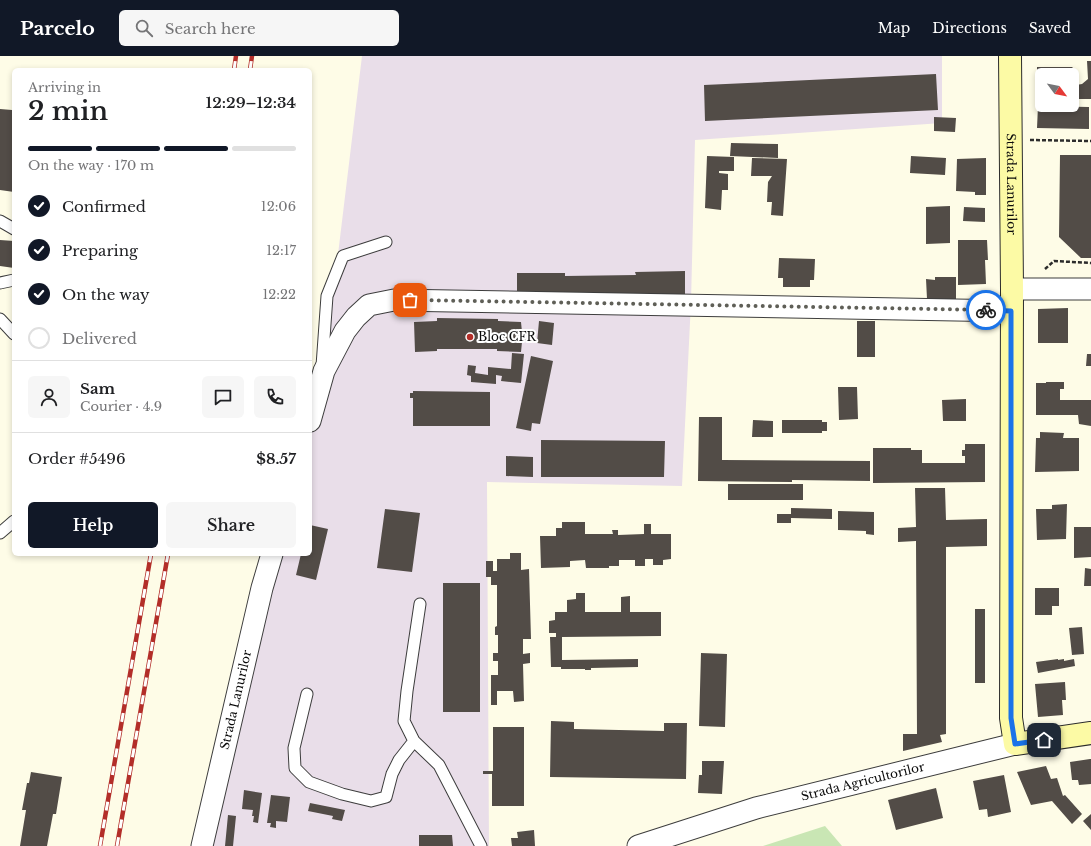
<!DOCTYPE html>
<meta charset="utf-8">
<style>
:root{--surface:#fff;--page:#f6f6f6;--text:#202124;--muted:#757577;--line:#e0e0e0;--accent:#111827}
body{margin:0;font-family:"Libre Baskerville",serif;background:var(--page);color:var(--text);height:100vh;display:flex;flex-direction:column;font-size:15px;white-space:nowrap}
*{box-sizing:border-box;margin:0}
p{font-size:13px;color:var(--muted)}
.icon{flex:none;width:22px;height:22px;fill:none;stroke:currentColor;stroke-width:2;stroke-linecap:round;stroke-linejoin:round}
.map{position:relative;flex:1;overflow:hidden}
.side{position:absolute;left:12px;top:12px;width:300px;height:488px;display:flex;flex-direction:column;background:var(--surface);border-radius:6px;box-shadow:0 2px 6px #0003}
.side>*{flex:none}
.needle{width:26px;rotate:122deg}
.tools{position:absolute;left:1035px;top:12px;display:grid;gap:8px}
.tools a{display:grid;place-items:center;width:44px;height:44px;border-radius:6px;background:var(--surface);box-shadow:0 2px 6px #0003;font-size:20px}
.pin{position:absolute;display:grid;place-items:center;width:34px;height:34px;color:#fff;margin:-17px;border-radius:8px;box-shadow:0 2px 6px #0006}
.courier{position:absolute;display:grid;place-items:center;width:40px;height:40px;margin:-20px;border:3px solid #1a73e8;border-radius:50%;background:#fff;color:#222;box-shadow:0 1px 5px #0007}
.summary em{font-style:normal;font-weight:600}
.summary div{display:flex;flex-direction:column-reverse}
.summary{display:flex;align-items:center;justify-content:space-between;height:68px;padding:0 16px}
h1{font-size:26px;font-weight:600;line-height:30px}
.bar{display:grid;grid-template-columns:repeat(4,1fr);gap:6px 4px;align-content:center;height:48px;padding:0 16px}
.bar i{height:5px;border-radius:3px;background:var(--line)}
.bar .selected{background:var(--accent)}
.bar p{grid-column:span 4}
.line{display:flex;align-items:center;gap:10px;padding:0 16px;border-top:1px solid var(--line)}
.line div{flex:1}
.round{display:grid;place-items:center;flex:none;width:42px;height:42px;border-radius:6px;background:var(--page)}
ol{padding:0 16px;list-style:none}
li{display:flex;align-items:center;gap:12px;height:44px}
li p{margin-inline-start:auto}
li .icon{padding:4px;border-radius:50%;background:var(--accent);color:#fff;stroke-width:4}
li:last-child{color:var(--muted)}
li i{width:22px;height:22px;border:2px solid var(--line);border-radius:50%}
.cta{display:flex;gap:8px;margin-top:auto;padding:8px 16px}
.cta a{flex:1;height:46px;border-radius:6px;background:var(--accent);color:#fff;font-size:16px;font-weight:600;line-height:46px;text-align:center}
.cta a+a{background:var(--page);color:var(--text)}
header{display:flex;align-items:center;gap:24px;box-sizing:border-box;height:56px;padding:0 20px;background:var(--accent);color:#fff}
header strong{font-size:19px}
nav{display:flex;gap:22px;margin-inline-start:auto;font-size:14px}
.search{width:280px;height:36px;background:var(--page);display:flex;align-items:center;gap:10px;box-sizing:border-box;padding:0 14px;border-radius:6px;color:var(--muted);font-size:15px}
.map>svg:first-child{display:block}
</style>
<header>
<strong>Parcelo</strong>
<div class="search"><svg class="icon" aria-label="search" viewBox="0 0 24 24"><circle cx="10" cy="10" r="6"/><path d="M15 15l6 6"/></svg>Search here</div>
<nav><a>Map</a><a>Directions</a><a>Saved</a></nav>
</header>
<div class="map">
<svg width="1091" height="790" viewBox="0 0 1091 790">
<rect width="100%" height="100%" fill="#fefce7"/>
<path fill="#e9dee9" d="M362 0H942V67L695 84 691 246 682 430 487 426 489 790H201L271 498H310V338L332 248Z"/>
<path fill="#c9e6b4" d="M825 770 842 790H763Z"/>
<path fill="#524c47" d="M1087 5H1091V43H1077L1076 29 1082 28 1088 23Z
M1037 11H1072L1073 12 1074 29H1072V19H1042V29H1037Z
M936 18 938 54 705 65 704 29Z
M1038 50 1089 51V73L1037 72Z
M0 53 12 54V59H14V136L0 134Z
M934 61 956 62 955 76 934 75Z
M731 87 778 88V102L730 100Z
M1060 99H1091V202H1081L1059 181Z
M707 100 734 101V115H719V117L728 118V134H722L721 154 705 152Z
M911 100 946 102 945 119 910 117Z
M752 102 787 103 783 160 771 159 772 146H767L768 126 772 120H751Z
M986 102V139H975V136L956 135 957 103Z
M950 150V187L926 188V151Z
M964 151 985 152V166L963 165Z
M0 184 14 185V212L0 210Z
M958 184H987L988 204H985L986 228 958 229Z
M779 202 815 203 814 224H810V231H783V222H778Z
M685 215V238L517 240V217H565V220L636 219 635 216Z
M935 221H956V243H927L926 223 935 224Z
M1068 252V287H1038V253Z
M437 262 498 263V265L521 266 522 276H526V285L522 286 521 296 497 295V293H437V295L415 296 414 266 437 265Z
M539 265 554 267 552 289 537 287Z
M857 265H875V301H857Z
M512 297 524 298 521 327 501 325 502 320 496 319V328L471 326V320L467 319 468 309 476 310 475 317 488 319V311L511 313Z
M1087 298H1091V310H1086Z
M531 300 553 305 540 368 532 367 531 375 516 372Z
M1046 326H1064V333H1060V344H1091V370L1079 368 1078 359H1036V327H1046Z
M838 331H857L858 363 839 364Z
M413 335 490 336V370H413V342H410V337H413Z
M966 343V365H943L942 344Z
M699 361H722V404L870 405V425L792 424V426L698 425Z
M753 364 773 365V381H752Z
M782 364H822V366H827V375H822V377H782Z
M1040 376 1064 377 1063 382H1079V415L1035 416 1036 382H1040Z
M541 384 665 385 664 421H541Z
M965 388H985V426L873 427V392H911V394H922V407H965V400H962V394H965Z
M506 400 533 401V421L506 420Z
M728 428H803V444H728Z
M915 432H945L946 464 987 463V490L946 491V678L940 679 942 686 903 695V678H917L916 485 898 486V472L916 471Z
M1067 448 1066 483 1037 484 1036 453H1052V449Z
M791 452 832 453V463L791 462V467H777V458H791Z
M385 453 420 457 412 516 377 512Z
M838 455 874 456V479L866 478V475L838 474Z
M562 466H585V478H613L612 474H618V479L644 478V468H651V478H671V503L663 504V509H653V503H645V510H635V504H619V510H609V512H586L585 504 570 505V511L541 512 540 480H556V472H562Z
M310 469 328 473 316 524 296 519 301 498H310Z
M1074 471H1091V501L1074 502Z
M510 497H521V514L529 513 531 583H523V598L530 597V607L523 608 524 645 514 646 513 635H497V649H491V619H498V605H493V597H498V579H495V571L497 570V529H491V521H486V505H493V515H497V503H510Z
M1085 512 1091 513V530H1084Z
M443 527H480V656H443Z
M1035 532H1059V550H1052V559H1035Z
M576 537H585V556H621V541L630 540V556H661V580L562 581V604L638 603V611L591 612V614H585V613H561V611H551L550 581H556V577H549V565L555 564V556H567V544L576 543Z
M975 553H985V627H975Z
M1082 571 1084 598 1072 599 1069 572Z
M701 597 727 598 725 671 699 670Z
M1058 603V604L1064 603V605L1074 603 1075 610 1038 617 1036 606Z
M1065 626 1066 644H1062L1063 659 1038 661 1035 628Z
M551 665 574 666V673L664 675V667H687L686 723 550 721Z
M493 671H524V750H492V718H483V715H493Z
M1090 703H1091V728L1079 729 1078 724H1072L1070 706Z
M702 705H724L722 738 698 737 699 719H702Z
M1046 710 1051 723 1057 722 1063 740 1065 739 1082 758 1072 768 1052 745 1031 749 1017 716Z
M31 716 62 721 56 758H53L47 790H20L26 754H22L27 727H29Z
M1004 719 1011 756 988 761 987 753 979 754 973 725Z
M936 732 943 762 896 774 888 744Z
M244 734 262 737 258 767 253 766 254 760H252L253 754 242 753Z
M271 739 290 741 287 766 276 765V772L270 771 271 767H267Z
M310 747 345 754 342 765 332 763 333 760 308 755Z
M1091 758V774L1083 765Z
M228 759 236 760 233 790H225Z
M534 774 535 790H512L511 782H518L517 776Z
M419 779H452L453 790H419Z"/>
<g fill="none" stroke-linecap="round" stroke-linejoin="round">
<defs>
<path id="lane" d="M0 165 14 173
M0 227 14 224
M0 263 14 278
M322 310 327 240 343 200 386 186
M0 477 14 465
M420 548 407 635 404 665 414 685 439 709 481 790
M307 638 294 692 295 712 309 726 342 738 371 745 386 741 392 718 399 704 414 685"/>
<g id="street">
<path d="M1012 233H1091"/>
<path d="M310 365 324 315 345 275 356 261 369 249 394 244 1011 255"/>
<path id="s1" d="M202 790 262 532 272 498"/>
<path id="s2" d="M638 790 756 752 1015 688"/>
</g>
<g id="secondary">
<path id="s3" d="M1010 0 1012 233 1011 662 1015 688 1091 677"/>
</g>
</defs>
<use href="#lane" stroke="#3d3d3d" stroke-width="13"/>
<use href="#street" stroke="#3d3d3d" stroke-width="23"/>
<use href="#secondary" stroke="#2c2c2c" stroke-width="24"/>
<path stroke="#2c2c2c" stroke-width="2.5" stroke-dasharray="4 2" stroke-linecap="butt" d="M1030 84 1091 85
M1045 213 1054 205 1091 207"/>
<use href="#lane" stroke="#fff" stroke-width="11"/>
<use href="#street" stroke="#fff" stroke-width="21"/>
<use href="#secondary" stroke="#fcfaa5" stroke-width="22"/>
<defs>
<path id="rail" d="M234 14 236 0
M250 14 252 0
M100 790 151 498
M117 790 168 498"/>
</defs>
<use href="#rail" stroke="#b32e29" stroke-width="4.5"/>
<use href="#rail" stroke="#fff" stroke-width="3" stroke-dasharray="9" stroke-linecap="butt"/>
</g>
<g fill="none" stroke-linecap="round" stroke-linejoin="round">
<path stroke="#5f5f57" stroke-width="4" stroke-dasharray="0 7.2" d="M410 244 986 254"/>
<path stroke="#1a73e8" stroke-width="5" d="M986 254 1011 255V662L1015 688 1044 684"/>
</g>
<circle fill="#b32e29" stroke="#fff" stroke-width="1.5" cx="470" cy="281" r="4"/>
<g text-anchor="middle" stroke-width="4" stroke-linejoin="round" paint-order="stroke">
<g font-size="12" fill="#0a0a0a" stroke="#fff">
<text dy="4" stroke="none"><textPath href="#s3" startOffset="128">Strada Lanurilor</textPath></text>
<text dy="4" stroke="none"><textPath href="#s1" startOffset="150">Strada Lanurilor</textPath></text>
<text dy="4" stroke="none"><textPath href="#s2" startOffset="234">Strada Agricultorilor</textPath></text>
</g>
<g font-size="12" fill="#0a0a0a" stroke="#fff" text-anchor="start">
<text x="478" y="285">Bloc CFR</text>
</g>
</g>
</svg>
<div class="tools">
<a><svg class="needle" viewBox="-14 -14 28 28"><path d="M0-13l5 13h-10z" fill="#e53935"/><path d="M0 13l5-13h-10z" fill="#757577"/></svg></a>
</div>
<div class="pin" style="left:410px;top:244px;background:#ea580c"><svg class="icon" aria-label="bag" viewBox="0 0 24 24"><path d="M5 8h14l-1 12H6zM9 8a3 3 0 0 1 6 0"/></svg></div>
<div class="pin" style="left:1044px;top:684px;background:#1f2937"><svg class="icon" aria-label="home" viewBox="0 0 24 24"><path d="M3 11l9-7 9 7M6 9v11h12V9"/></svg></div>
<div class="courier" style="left:986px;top:254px"><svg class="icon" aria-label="bike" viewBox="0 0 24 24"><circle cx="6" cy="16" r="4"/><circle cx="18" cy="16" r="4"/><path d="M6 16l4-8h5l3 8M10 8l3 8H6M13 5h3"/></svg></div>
<section class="side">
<div class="summary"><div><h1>2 min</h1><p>Arriving in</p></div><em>12:29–12:34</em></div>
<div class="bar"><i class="selected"></i><i class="selected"></i><i class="selected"></i><i></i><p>On the way · 170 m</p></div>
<ol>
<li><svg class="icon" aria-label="check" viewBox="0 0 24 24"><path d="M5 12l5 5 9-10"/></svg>Confirmed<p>12:06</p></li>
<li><svg class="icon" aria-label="check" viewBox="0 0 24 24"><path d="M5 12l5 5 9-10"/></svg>Preparing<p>12:17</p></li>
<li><svg class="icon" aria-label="check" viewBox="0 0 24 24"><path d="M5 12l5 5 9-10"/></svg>On the way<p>12:22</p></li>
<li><i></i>Delivered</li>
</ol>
<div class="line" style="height:72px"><a class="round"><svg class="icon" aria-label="person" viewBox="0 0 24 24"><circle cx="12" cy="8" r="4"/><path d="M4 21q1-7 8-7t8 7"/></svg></a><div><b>Sam</b><p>Courier · 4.9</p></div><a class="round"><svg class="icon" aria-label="chat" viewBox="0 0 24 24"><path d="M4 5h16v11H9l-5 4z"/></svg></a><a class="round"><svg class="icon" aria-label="phone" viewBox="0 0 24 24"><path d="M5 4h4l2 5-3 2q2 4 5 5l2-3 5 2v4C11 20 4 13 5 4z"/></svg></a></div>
<div class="line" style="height:52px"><div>Order #5496</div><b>$8.57</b></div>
<div class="cta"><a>Help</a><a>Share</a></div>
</section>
</div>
